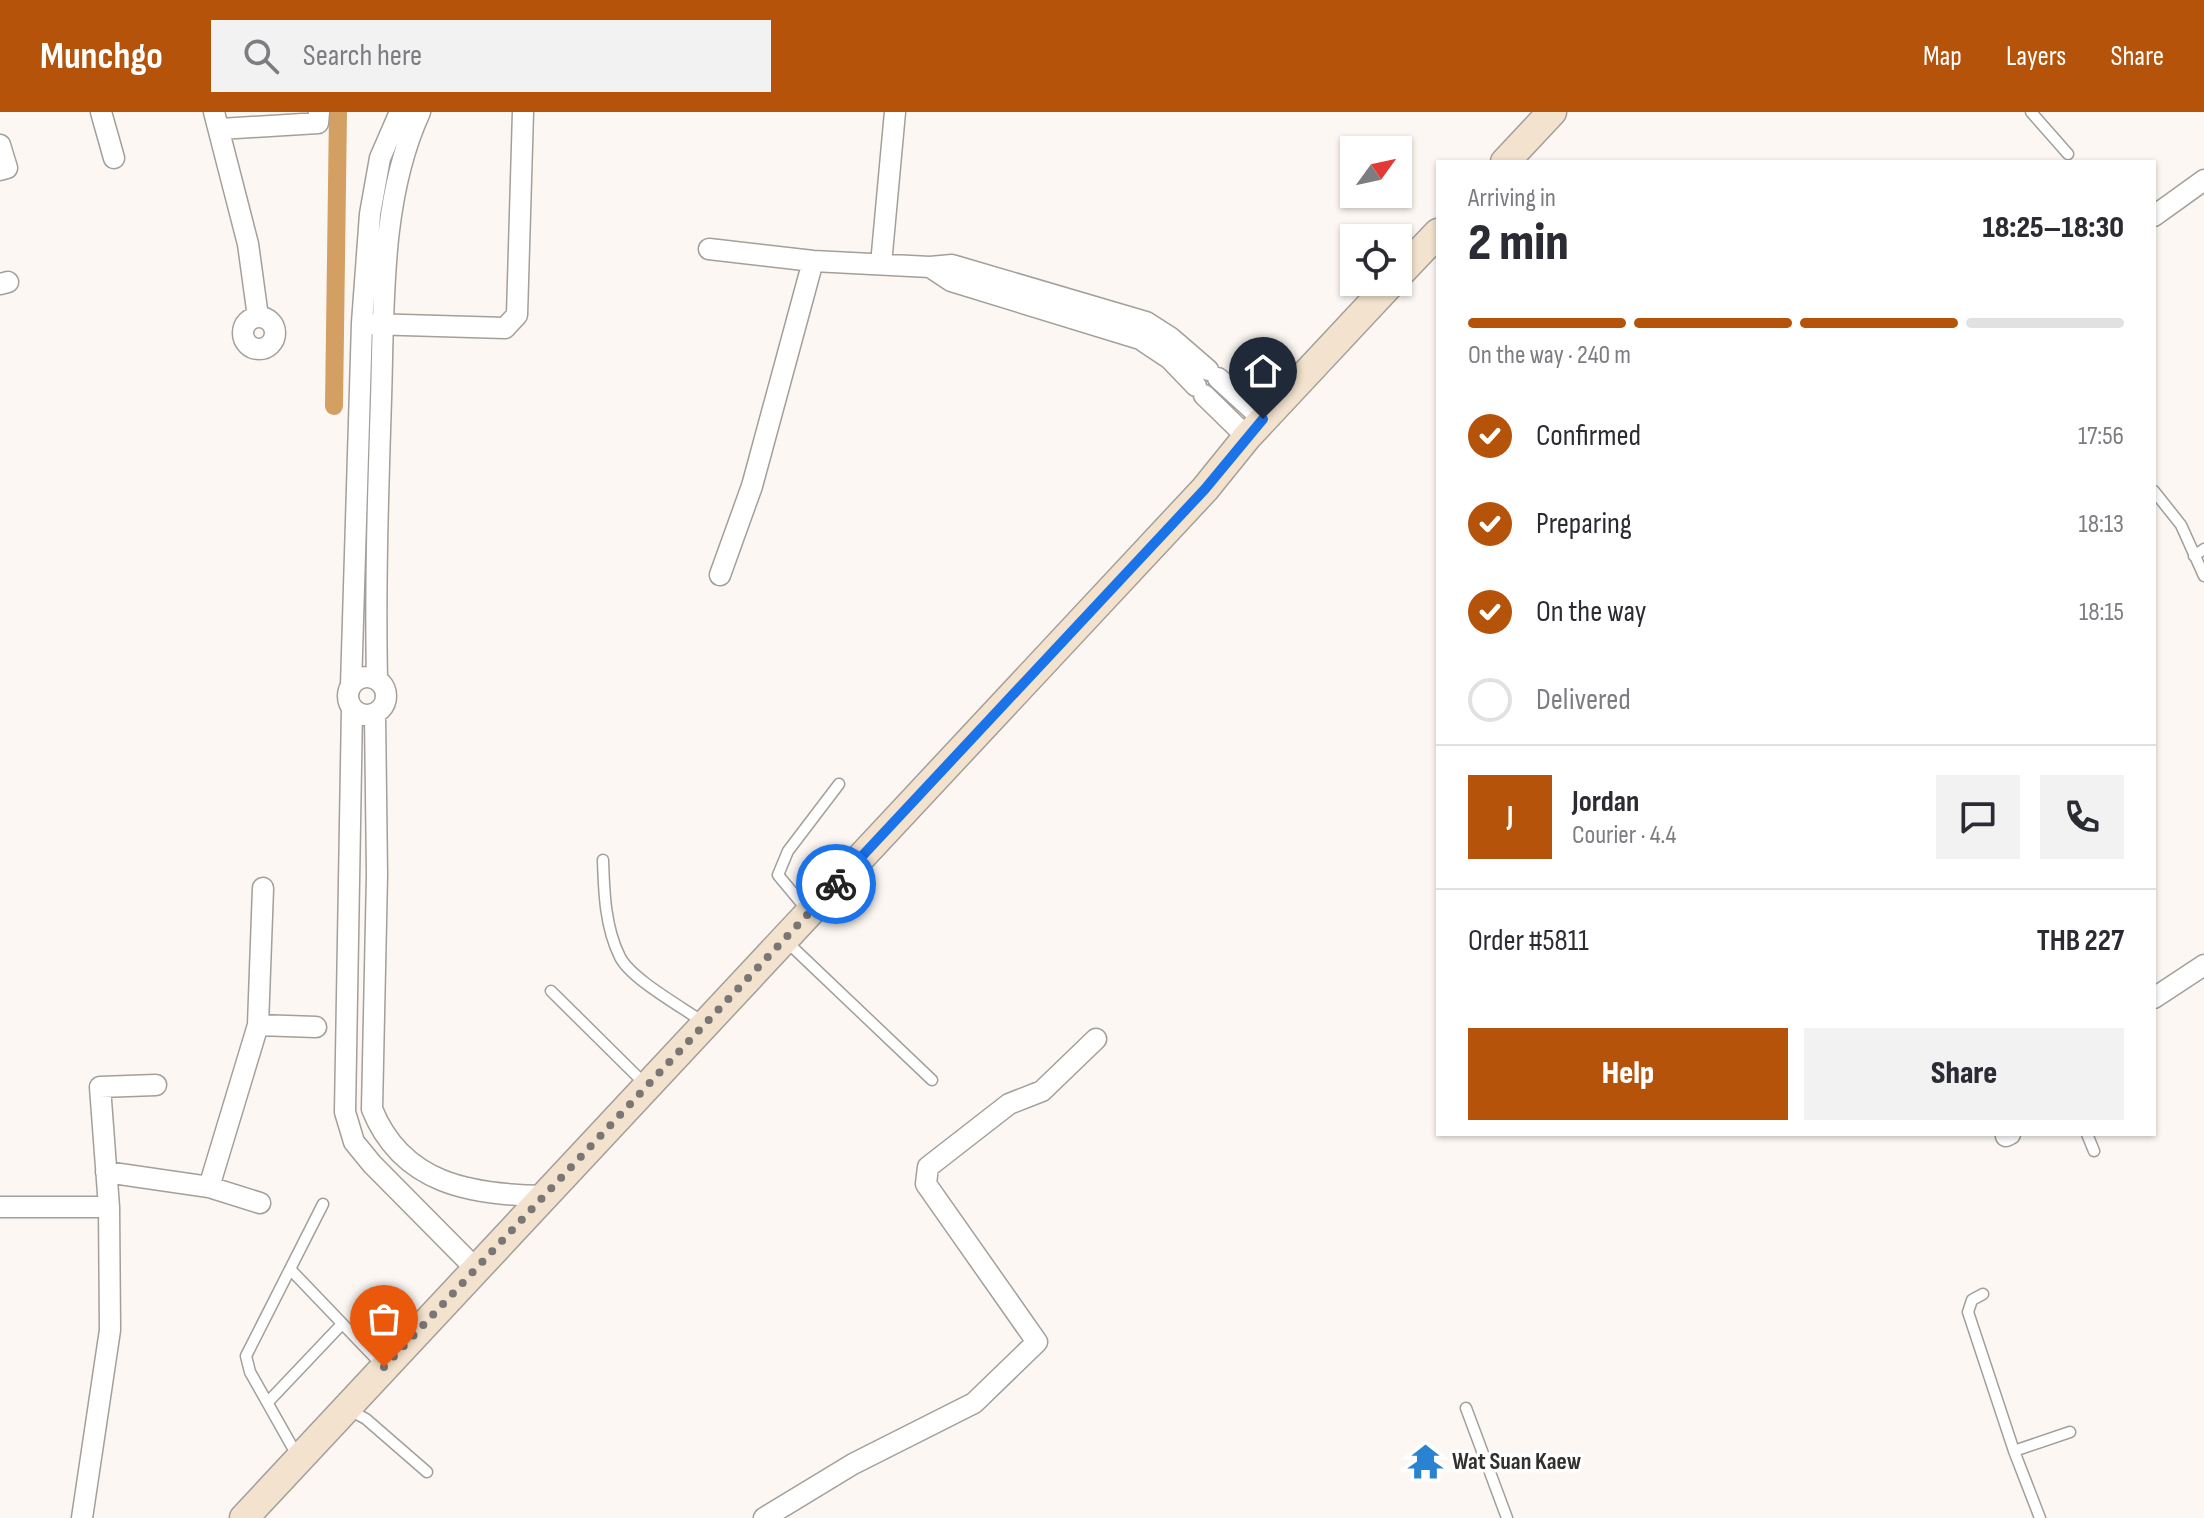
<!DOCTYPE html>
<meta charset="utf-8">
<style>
:root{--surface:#fff;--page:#f2f2f3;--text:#2b2b33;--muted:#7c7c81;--line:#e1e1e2;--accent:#b45309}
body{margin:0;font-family:"Sofia Sans Condensed",sans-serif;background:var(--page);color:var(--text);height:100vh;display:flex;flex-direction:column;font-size:30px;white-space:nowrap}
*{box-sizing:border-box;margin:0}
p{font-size:26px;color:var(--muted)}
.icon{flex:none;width:44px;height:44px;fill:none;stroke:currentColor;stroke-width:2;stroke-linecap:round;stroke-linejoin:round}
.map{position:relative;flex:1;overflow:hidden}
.panel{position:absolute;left:1436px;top:48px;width:720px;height:976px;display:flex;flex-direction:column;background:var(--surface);border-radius:0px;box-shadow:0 2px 6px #0004}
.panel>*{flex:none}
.needle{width:52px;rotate:57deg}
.tools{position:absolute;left:1340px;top:24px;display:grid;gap:16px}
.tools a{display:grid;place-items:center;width:72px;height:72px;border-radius:0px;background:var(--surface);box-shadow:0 2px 6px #0004;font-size:40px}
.pin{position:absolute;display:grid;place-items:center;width:68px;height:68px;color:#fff;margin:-82px -34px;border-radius:50% 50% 50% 0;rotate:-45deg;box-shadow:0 0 8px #0007}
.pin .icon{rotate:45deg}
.courier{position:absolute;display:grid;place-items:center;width:80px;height:80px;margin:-40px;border:6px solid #1a73e8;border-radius:50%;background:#fff;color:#222;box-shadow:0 2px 10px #0007}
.head em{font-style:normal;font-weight:800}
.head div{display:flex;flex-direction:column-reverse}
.head{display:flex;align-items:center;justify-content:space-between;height:136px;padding:0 32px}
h1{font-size:52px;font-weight:800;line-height:60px}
.bar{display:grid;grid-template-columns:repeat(4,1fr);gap:12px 8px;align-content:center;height:96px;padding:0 32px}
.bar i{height:10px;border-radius:6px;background:var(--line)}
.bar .current{background:var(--accent)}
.bar p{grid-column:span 4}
.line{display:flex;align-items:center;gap:20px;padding:0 32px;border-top:2px solid var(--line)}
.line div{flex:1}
.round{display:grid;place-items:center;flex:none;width:84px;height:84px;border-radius:0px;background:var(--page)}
ol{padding:0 32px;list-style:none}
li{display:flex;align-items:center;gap:24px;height:88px}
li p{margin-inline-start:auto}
li .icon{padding:8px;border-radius:50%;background:var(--accent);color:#fff;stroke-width:4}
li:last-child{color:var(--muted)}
li i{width:44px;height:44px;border:4px solid var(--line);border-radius:50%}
.action{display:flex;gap:16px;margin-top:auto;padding:16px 32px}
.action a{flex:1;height:92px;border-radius:0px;background:var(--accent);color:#fff;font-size:32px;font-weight:800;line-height:92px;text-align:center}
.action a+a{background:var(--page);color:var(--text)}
header{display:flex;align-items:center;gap:48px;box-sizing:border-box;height:112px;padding:0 40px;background:var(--accent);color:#fff}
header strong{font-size:38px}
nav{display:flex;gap:44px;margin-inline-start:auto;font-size:28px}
.search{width:560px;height:72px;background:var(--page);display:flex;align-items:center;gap:20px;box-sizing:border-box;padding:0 28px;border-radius:0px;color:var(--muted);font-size:30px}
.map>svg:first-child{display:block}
</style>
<header>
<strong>Munchgo</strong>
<div class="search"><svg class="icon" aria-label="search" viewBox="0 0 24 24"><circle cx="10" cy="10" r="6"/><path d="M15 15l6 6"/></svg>Search here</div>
<nav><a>Map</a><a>Layers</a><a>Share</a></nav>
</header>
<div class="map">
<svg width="2204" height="1406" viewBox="0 0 2204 1406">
<rect width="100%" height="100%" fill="#fcf7f3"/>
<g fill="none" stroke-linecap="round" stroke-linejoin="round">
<path stroke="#d49f63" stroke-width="18" d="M334 294 338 0"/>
<defs>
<path id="service" d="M2031 0 2068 42
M2154 379 2181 413 2204 464
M2194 444 2204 437
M603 748C604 780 605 815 620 845 631 867 682 895 703 910
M808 799 778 763 788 739 839 672
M786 829 932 968
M551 879 646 973
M2087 1022 2094 1039
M290 1157 382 1253
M1983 1182 1972 1188 1968 1200 2014 1339 2040 1406
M268 1290 342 1212
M1466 1296 1507 1406
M348 1297 366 1307 427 1360
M2014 1339 2070 1320
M298 1345 250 1260 246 1244 323 1092"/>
<path id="minor" d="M101 0 114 46
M214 0 248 132 258 205
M220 17 318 11 319 0
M0 33 7 56 0 58
M2154 104 2204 68
M709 137 813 149 930 155 952 153 1146 210 1171 226 1208 258
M881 152 895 0
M930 155 951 169 1140 227 1170 247 1196 274
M0 172 8 170
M243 221a16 16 0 1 1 32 0a16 16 0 1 1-32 0Z
M370 212 505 216 517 203 523 0
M1218 266 1263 307
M1204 283 1247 325
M720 463 752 374 813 149
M348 584a19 19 0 1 1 38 0a19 19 0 1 1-38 0Z
M377 567C375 474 378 381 381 287 384 193 380 87 420 0
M351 574 362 211 370 102 380 46 400 0
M352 596 345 1000 354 1030 372 1052 476 1157
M375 602 377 763 372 997C402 1072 471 1083 545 1084
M2154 886 2204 853
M258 913 316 915
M2006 1024 2010 1022
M106 1060 209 1075 260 1091
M209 1075 258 913 263 776
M0 1095H109
M82 1406 110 1218 109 1095 100 975 156 973
M764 1406 853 1352 974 1291 1037 1230 926 1072 928 1055 1009 992 1042 979 1096 927"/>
<path id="secondary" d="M1505 50 1552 0
M1398 163 1438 121
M244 1406 1205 377 1247 325 1392 170"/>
</defs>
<use href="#service" stroke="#a39f9a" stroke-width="13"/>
<use href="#minor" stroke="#a39f9a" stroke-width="23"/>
<use href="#secondary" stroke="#a39f9a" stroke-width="31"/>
<use href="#service" stroke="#fff" stroke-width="10"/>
<use href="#minor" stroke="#fff" stroke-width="20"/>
<use href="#secondary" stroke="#f2e2ce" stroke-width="28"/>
</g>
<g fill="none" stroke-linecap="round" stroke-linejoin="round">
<path stroke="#797674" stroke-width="8" stroke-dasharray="0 14.4" d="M384 1255 836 772"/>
<path stroke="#1a73e8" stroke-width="10" d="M836 772 1205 377 1263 307"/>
</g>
<defs>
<symbol id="temple-bare" viewBox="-9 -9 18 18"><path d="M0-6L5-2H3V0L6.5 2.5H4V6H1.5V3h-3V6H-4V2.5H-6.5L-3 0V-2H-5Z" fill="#2983d1" stroke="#fff" stroke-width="2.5" paint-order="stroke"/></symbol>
</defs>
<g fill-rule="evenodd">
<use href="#temple-bare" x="1400" y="1324" width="51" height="51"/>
</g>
<g text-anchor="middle" stroke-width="7" stroke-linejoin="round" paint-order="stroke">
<g font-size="24" font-weight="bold" fill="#33312f" stroke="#fff" text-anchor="start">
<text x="1452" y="1357">Wat Suan Kaew</text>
</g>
</g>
</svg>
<div class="tools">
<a><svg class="needle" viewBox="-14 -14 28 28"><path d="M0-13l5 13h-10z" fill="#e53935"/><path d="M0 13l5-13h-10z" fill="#7c7c81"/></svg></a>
<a><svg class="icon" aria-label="locate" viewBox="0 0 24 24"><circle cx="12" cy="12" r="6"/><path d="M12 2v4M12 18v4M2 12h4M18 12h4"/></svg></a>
</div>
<div class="pin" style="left:384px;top:1255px;background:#ea580c"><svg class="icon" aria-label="bag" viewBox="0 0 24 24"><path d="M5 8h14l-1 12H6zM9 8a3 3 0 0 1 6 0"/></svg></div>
<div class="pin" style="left:1263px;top:307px;background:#1f2937"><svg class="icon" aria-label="home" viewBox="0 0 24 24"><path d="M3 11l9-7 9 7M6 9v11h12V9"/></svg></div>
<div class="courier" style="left:836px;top:772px"><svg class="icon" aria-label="bike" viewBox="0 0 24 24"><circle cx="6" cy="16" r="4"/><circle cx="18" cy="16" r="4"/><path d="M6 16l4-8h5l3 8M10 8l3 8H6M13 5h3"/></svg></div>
<section class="panel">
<div class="head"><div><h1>2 min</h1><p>Arriving in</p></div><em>18:25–18:30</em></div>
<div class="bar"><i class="current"></i><i class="current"></i><i class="current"></i><i></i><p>On the way · 240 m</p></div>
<ol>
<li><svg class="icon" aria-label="check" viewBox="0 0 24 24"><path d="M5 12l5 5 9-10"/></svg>Confirmed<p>17:56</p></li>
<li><svg class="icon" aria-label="check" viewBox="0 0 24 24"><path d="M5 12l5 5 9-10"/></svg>Preparing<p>18:13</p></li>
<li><svg class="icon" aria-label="check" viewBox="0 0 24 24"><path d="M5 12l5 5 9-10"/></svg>On the way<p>18:15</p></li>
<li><i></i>Delivered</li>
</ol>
<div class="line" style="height:144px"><b class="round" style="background:var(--accent);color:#fff">J</b><div><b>Jordan</b><p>Courier · 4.4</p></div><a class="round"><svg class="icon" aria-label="chat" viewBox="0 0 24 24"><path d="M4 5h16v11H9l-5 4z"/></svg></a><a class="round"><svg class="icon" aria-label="phone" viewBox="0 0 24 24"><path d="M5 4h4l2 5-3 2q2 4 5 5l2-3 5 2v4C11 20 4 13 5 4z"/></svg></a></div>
<div class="line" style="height:104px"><div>Order #5811</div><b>THB 227</b></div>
<div class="action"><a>Help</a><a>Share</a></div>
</section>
</div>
